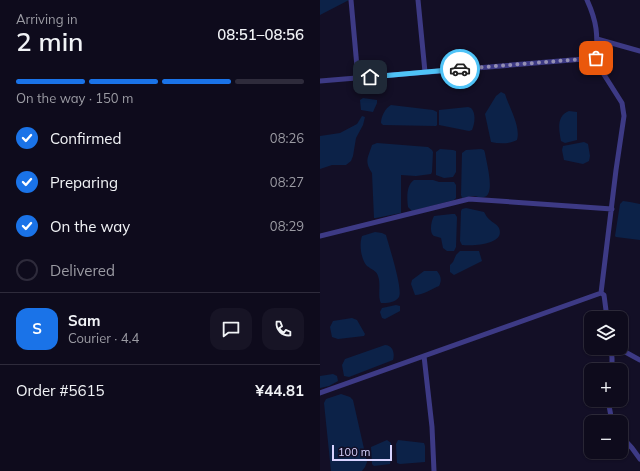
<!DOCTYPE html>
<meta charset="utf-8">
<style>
:root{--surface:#0e0b1c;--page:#171425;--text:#f1f3f6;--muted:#9b9ba3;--line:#2e2b3b;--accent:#1a73e8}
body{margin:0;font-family:Mulish,sans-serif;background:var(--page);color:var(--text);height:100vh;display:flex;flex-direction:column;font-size:15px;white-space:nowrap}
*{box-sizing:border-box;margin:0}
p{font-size:13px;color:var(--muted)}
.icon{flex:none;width:22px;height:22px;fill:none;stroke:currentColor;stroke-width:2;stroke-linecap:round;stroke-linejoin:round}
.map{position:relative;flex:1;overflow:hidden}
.drawer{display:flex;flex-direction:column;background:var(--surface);width:320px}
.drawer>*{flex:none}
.buttons{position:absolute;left:264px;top:311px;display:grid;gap:8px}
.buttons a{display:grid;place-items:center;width:44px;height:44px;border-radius:8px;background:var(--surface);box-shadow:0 1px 3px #0004,0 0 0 1px var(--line);font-size:20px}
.scale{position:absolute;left:12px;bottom:10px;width:60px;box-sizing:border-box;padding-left:4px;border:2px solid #d9d4ff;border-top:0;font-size:11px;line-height:14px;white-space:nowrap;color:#d9d4ff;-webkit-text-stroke:3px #130f26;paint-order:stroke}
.pin{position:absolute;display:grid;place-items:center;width:34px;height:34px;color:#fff;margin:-17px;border-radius:8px;box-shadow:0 2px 6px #0006}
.courier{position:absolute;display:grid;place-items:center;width:40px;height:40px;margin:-20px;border:3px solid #4fc3f7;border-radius:50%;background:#fff;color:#222;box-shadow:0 1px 5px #0007}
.head em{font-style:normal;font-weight:600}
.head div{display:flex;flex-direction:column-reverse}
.head{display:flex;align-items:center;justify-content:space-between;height:68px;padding:0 16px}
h1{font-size:26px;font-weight:600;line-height:30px}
.bar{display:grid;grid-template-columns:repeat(4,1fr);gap:6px 4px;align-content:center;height:48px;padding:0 16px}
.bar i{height:5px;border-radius:3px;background:var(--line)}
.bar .active{background:var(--accent)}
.bar p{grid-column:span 4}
.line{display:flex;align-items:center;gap:10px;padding:0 16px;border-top:1px solid var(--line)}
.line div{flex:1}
.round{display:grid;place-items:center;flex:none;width:42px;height:42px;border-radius:12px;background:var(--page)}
ol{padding:0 16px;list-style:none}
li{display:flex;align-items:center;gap:12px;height:44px}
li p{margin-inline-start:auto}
li .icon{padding:4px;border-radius:50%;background:var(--accent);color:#fff;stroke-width:4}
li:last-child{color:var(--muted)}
li i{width:22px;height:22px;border:2px solid var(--line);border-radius:50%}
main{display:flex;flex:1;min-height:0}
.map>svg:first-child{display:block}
</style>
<main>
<section class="drawer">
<div class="head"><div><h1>2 min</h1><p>Arriving in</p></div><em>08:51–08:56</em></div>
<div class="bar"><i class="active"></i><i class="active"></i><i class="active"></i><i></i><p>On the way · 150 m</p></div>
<ol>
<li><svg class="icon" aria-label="check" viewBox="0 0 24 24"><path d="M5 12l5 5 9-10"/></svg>Confirmed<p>08:26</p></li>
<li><svg class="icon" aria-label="check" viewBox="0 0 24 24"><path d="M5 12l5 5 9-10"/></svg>Preparing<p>08:27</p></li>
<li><svg class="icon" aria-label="check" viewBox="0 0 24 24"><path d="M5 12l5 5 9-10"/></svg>On the way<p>08:29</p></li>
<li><i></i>Delivered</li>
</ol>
<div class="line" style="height:72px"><b class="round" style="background:var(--accent);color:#fff">S</b><div><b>Sam</b><p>Courier · 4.4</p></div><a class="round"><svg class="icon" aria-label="chat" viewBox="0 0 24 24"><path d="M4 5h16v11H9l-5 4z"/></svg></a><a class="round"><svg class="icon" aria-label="phone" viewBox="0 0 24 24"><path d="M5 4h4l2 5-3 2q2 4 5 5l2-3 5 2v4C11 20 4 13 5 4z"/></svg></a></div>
<div class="line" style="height:52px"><div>Order #5615</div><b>¥44.81</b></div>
</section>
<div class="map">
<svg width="320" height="471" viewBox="0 0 320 471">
<rect width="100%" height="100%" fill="#130f26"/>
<path fill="#0c2248" d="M0 0H29L0 15Z
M181 92 185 94C189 107 201 127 197 140 189 144 180 144 171 142L165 114 176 96Z
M43 98 57 100V103L53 112 41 110 40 100Z
M71 105 113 110 117 112V125L116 126 63 125 61 123C61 117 65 108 71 105Z
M148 107 151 108C156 113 155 123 152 130L149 131 119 125V110Z
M249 111 257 112V140L245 143 241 141C239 130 236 116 249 111Z
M42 116 45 117 43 125 36 138 33 156 31 161 26 165H12L0 169V136L20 133 37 124Z
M264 142 268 144 270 156 269 161 263 164 244 160 242 150 243 146Z
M57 143 108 147 112 150 113 152 112 172 111 174 96 176 81 175V213L56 218H54L52 173C44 161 48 158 52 145Z
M120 149 133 150 136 151V172L133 177 124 178 116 175V152Z
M161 149 164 150 165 153C166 161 176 195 164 197 161 198 158 197 155 196 151 196 146 197 142 198L141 195 142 153 146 150Z
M94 180H113L119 182H134L136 185V198L134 200 92 211 88 207C87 199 86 185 94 180Z
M303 201 310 202 320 204V240L296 237 295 236 300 204Z
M146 208 164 212C166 215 167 218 170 220 173 223 177 224 179 228 186 245 151 246 142 245L140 241 141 211 142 209Z
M132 214H135L137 217 136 247 134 251H127L123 248 121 238C119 237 117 237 114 236 109 233 111 221 114 216Z
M55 232 62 233 66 235C69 246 83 289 79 297 75 303 67 303 61 303L60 301C58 293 61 284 58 276 57 271 51 269 47 266 41 260 39 244 42 236Z
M140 251H159L162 261 134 275 130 272V265L133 262 136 255Z
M104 271H117C121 276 122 280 119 286 111 289 103 295 95 295L91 284 92 280Z
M76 305 80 306V311L65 319 62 318 60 312 62 308Z
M32 318 37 320 45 334 44 336 18 339 12 337 10 327 13 321Z
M65 345C73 345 75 354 73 360L29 377 24 376 22 365 25 359Z
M13 374 17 376 18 381 9 386 0 388V376Z
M21 394 30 397 33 400 47 462 45 467 42 471H11L4 403 6 399Z
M67 440 71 443V458L70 464 54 466 52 464 51 447Z
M78 440 104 443 105 446V462L80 464 77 463 76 444Z"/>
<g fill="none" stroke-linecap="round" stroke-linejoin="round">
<path stroke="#3d3a85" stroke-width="5" d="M31 0 38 78
M98 0 105 72
M277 39 320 51
M276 58 283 73 302 103 304 116 296 170 281 293 284 295 287 318
M0 81 276 58C278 35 277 22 267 0
M0 236 149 199 292 209
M291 348 292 358V370
M298 348 320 360
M104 356 112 427 114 471
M0 393 281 293
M288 400 292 422
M301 436 312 448 320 459"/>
</g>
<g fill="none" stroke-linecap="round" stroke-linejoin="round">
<path stroke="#948fb3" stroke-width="4" stroke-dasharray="0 7.2" d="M140 69 276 58"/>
<path stroke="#4fc3f7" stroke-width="5" d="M50 77 140 69"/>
</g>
</svg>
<div class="buttons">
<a><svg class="icon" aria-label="layers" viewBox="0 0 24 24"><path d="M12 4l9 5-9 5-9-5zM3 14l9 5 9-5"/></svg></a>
<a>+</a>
<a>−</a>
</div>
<div class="scale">100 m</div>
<div class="pin" style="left:276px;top:58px;background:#ea580c"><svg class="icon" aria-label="bag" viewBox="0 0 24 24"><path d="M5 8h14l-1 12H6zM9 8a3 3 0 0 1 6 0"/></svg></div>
<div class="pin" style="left:50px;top:77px;background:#1f2937"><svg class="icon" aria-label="home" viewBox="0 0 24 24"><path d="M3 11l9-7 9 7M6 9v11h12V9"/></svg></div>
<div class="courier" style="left:140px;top:69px"><svg class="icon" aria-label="car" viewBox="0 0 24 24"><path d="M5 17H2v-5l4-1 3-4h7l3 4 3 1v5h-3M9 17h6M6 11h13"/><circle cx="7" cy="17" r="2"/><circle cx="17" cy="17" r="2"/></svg></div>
</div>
</main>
